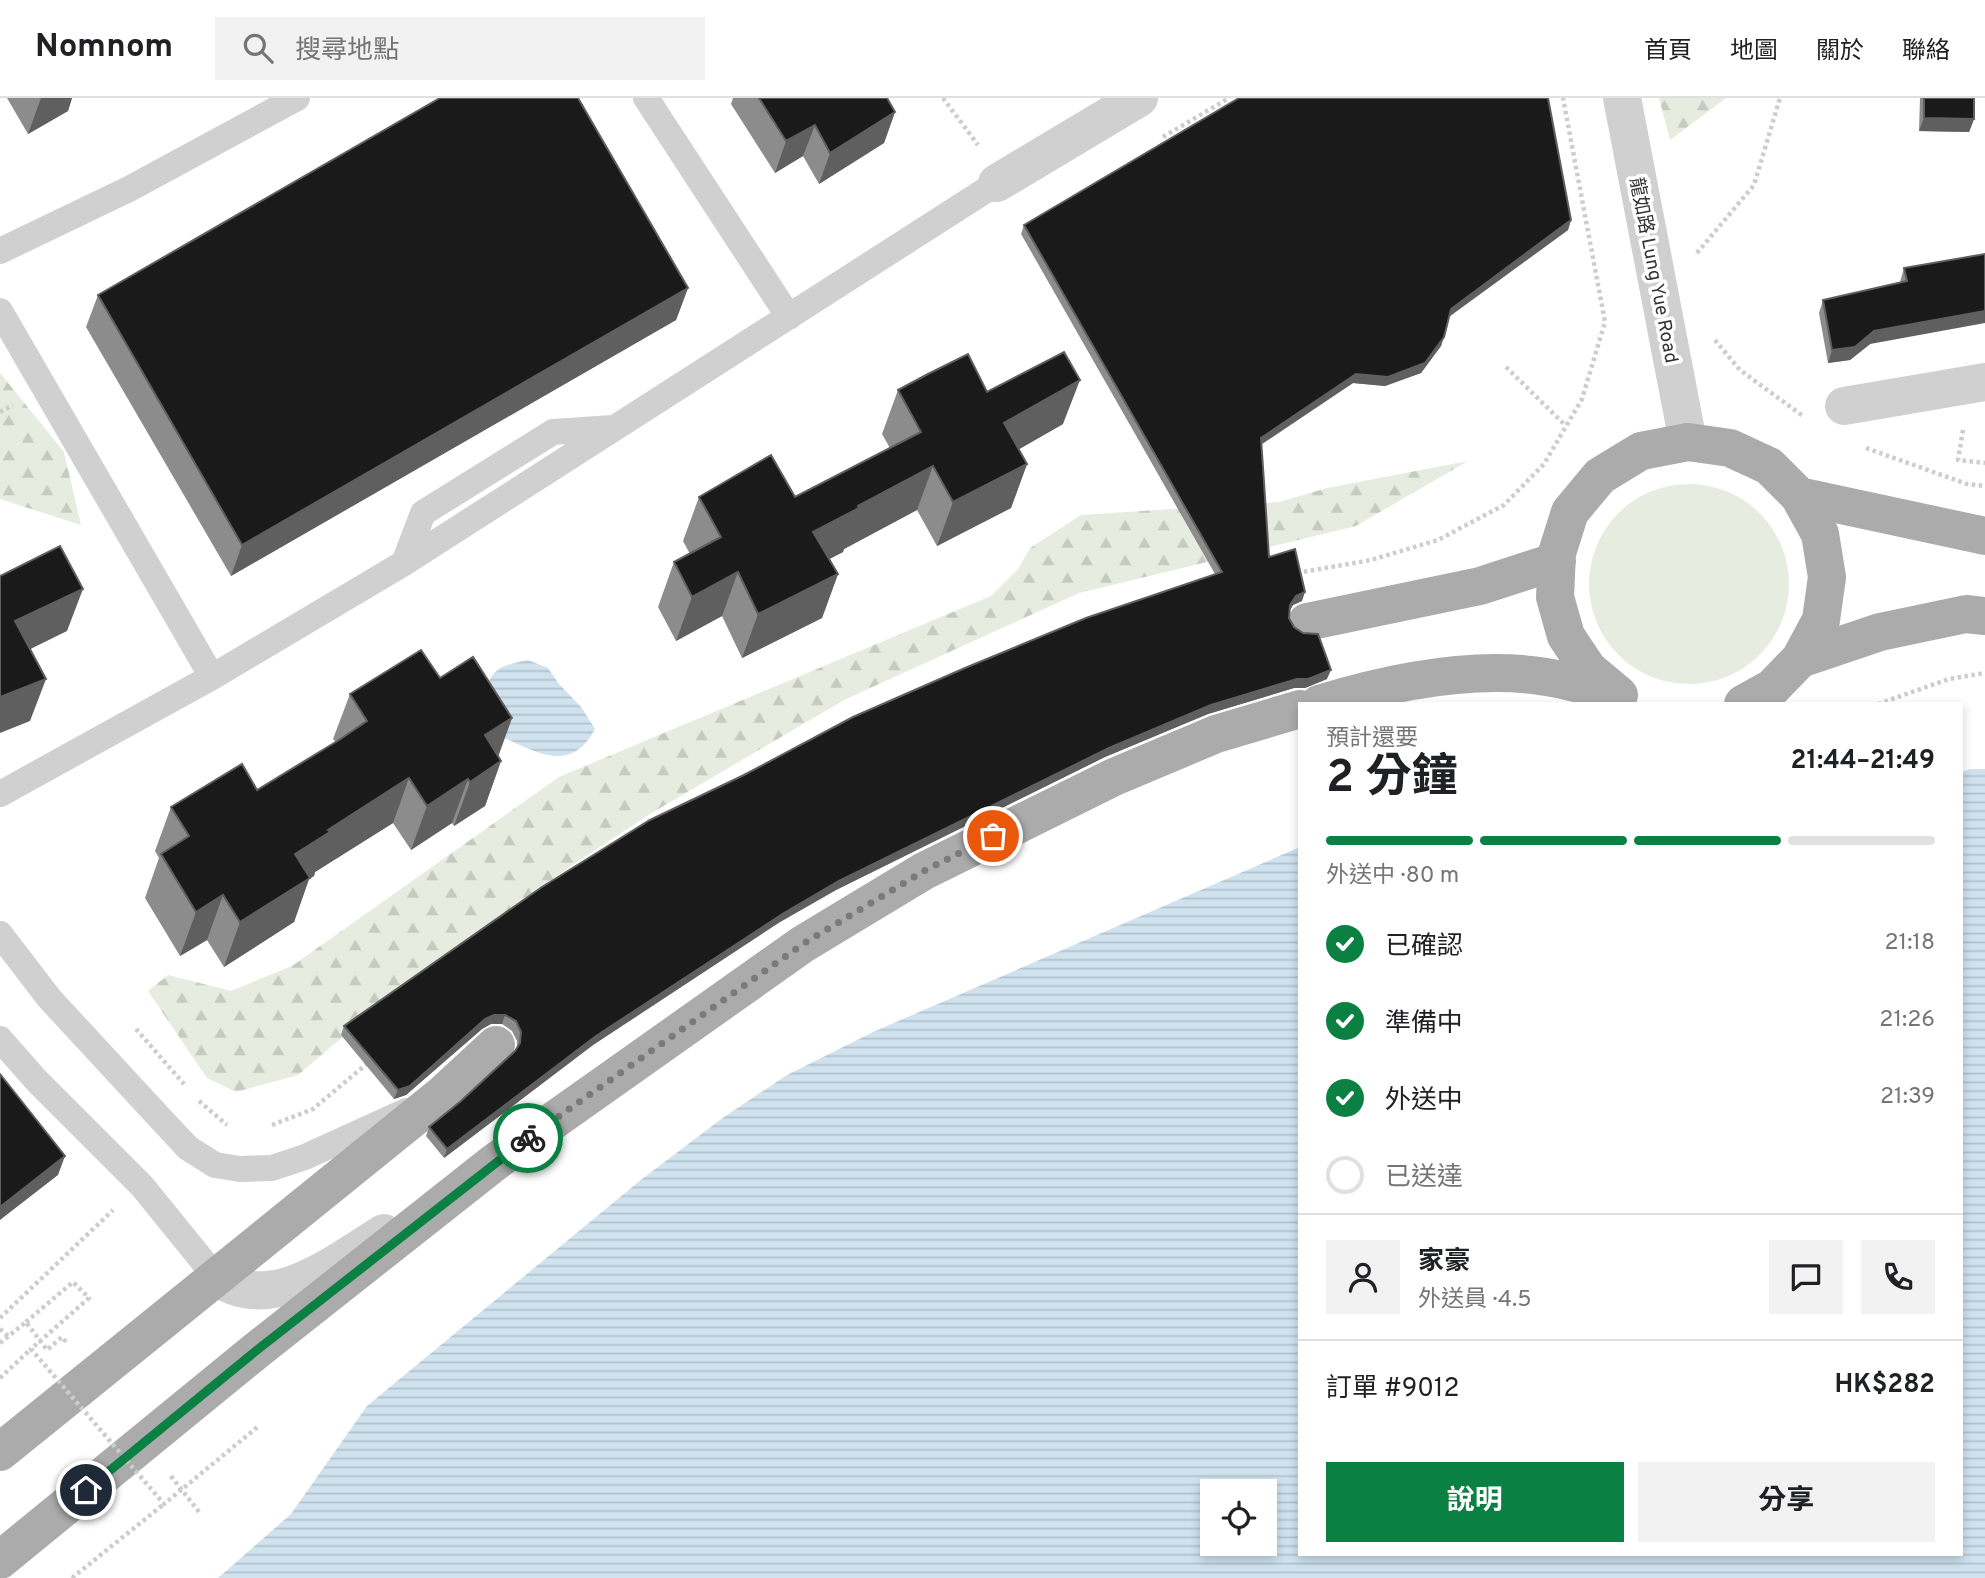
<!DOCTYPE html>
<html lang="zh-TW">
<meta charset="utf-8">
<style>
:root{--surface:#fff;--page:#f2f2f2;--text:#202124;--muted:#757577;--line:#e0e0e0;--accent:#0b8043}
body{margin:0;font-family:Overpass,"Noto Sans TC",sans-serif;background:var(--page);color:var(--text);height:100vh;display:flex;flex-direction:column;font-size:26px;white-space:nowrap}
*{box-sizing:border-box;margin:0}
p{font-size:23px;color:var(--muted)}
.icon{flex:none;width:38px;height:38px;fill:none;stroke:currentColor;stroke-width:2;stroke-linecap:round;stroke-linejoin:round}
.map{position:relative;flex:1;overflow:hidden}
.sheet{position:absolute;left:1298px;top:604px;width:665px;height:854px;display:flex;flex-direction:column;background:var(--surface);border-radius:0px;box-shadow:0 4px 10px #0003}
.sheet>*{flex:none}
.tools{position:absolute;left:1200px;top:1381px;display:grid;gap:14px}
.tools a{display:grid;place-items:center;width:77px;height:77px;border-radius:0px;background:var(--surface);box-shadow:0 4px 10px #0003;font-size:35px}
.pin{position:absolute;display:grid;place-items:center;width:60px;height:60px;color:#fff;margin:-30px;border:4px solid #fff;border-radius:50%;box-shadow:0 2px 7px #0007}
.courier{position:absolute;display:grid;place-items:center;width:70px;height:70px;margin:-35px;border:5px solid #0b8043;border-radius:50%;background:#fff;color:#222;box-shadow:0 2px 9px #0007}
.overview em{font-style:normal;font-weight:700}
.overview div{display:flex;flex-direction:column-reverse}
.overview{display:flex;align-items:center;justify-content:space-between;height:119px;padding:0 28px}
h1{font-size:46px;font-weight:700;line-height:52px}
.bar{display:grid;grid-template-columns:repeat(4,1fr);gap:10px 7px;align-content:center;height:84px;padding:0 28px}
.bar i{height:9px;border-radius:5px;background:var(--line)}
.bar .on{background:var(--accent)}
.bar p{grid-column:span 4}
.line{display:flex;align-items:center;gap:18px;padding:0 28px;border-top:2px solid var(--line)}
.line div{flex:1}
.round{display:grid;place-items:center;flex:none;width:74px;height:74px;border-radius:0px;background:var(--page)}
ol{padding:0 28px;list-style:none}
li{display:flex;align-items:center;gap:21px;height:77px}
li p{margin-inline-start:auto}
li .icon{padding:7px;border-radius:50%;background:var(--accent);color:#fff;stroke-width:4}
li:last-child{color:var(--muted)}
li i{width:38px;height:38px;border:4px solid var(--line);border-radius:50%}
.button{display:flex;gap:14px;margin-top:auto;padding:14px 28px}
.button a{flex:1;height:80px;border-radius:0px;background:var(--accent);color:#fff;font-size:28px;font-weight:700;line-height:80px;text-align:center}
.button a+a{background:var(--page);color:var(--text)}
header{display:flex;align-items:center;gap:42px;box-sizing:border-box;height:98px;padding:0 35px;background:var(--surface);border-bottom:2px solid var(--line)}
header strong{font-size:33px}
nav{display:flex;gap:38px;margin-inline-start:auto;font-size:24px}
.search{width:490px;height:63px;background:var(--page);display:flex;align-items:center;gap:18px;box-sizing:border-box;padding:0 24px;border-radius:0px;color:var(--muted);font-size:26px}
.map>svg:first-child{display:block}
</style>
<header>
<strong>Nomnom</strong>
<div class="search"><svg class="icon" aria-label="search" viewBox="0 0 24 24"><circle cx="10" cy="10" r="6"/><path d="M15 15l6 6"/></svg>搜尋地點</div>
<nav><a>首頁</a><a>地圖</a><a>關於</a><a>聯絡</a></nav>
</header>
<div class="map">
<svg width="1985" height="1480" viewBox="0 0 1985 1480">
<defs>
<pattern id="forest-firs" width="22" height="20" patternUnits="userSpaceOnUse" patternTransform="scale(1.75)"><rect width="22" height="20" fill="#e6ecdf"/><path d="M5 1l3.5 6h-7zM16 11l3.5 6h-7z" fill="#c6cbc0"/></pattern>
<pattern id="water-rules" width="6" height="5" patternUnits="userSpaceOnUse" patternTransform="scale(1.75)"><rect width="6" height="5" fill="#cfe2ee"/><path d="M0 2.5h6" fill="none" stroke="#b2c2cd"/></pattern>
</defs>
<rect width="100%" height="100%" fill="#fff"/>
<path fill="#e6ecdf" d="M1589 486a100 100 0 1 1 200 0a100 100 0 1 1-200 0Z"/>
<path fill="url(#forest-firs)" d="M1659 0H1726L1670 42Z
M0 275 64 354 81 427 0 401Z
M1468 363 1356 428 1079 495 846 601 650 716 568 770 398 892 298 977 236 994 207 980 148 893 168 877 231 893 292 868 559 679 991 498 1018 471 1030 450 1081 417 1279 404 1327 390Z"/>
<path fill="url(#water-rules)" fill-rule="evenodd" d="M528 562 548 570 559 586 582 610 595 631C570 678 534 653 496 636L481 602C493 571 495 569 528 562Z
M1970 671H1985V1480H218L291 1416 367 1308 642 1081 724 1019 787 977 873 934 1300 749V1456H1962V674ZM1265 1393V1446H1213V1393Z"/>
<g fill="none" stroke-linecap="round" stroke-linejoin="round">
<path stroke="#cdcdcd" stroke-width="4.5" stroke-dasharray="3.5 3.5" stroke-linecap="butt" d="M943 0 978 47
M1163 39 1229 0
M1697 155 1754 87 1780 0
M1715 242 1740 272 1803 318
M1506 269 1566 328
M0 314 13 307
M1963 332 1958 362 1985 365
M1866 350 1967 386 1985 388
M1297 475 1371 462 1438 442 1504 407 1544 366 1582 301 1605 224 1563 0
M1878 606 1949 581 1985 575
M136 931 184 986
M199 1003 227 1027
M272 1027 313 1011 369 964
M0 1220 113 1112
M0 1231 8 1238
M0 1245 26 1224 47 1252 62 1239 66 1244
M0 1280 31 1251
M171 1378 199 1414
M72 1480 164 1406"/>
<path stroke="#d0d0d0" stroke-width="26" d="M646 0 789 219
M0 153 129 91 297 0
M0 213 212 579
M404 465 423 415 553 334 613 330
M0 696 212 579 404 465 997 85
M0 836 49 900 159 1019 188 1050 215 1067 240 1071 272 1070 305 1059 406 1013
M0 941 37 983 142 1088 215 1178"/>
<path stroke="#d0d0d0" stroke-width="38" d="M997 85 1139 0
M1844 308 1985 284
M215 1178C271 1218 335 1165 384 1135"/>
<path stroke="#d0d0d0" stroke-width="38" d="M1622 0 1688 344"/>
<path stroke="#ababab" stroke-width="38" d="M1799 398 1985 438
M1307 524 1480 488 1557 463
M1800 561 1880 534 1966 516 1985 518
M1619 597 1588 571 1566 538 1555 499 1557 455 1570 414 1600 378 1641 353 1688 344 1730 350 1769 368 1799 398 1820 436 1827 479 1821 522 1800 561 1772 590 1743 606
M1319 606C1388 585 1474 567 1546 579 1569 582 1592 590 1614 596
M0 1354 443 996 496 947
M0 1462 257 1252 495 1064 803 846 924 773 1114 679 1216 636 1300 611"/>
<path stroke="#cdcdcd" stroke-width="4.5" stroke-dasharray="3.5 3.5" stroke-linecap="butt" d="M26 1224 73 1184 89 1200 31 1251 164 1406 260 1327"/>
</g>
<path fill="#8c8c8c" d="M7 0H72L68 13 28 36Z
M733 0H887L895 14 884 45 819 86 803 58 775 75 731 6Z
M1920 0H1974V21L1969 34 1919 33Z
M1571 122 1568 132 1449 219 1441 248 1421 275 1385 288 1353 285 1261 347 1269 459 1302 503 1293 507 1290 512 1289 520 1294 529 1327 581 1305 590H1294L1208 616 1105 659 836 792 780 824 593 947 444 1060 426 1038 429 1029 461 1003 515 953 517 950V943L512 933 502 926H491L482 931 406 997 394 1001 341 937 344 928 1215 476 1021 136 1024 127Z
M1985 156 1850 262 1828 265 1819 215 1823 202 1900 184 1904 170Z
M688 190 676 222 231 478 86 229 98 197Z
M898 292 987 294 1063 326 1019 351 1027 366 1011 410 937 448 917 412 844 451 843 454 829 461 838 476 822 520 742 560 722 518 676 543 658 509 674 464 690 456 683 443 699 399H795L890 350 882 336Z
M440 580 512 620 498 659 501 663 485 708 454 728 452 725 411 752 393 725 315 774 314 778 309 781 294 824 224 869 207 842 180 858 145 800 159 760 155 753 171 709 257 692 336 644 333 641 350 596Z"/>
<path fill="#5f5f5f" d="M41 0H72L68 13 28 36Z
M895 14 884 45 819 86 830 55Z
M1924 20 1974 21 1969 34 1919 33Z
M815 27 803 58 775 75 786 43Z
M1571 122 1568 132 1447 220 1451 211Z
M688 190 676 222 231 478 242 447Z
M1985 213V225L1870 246 1850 262 1828 265 1832 252 1874 233Z
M1444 239 1441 248 1421 275 1385 288 1353 285 1257 349 1261 340 1356 276Z
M1080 282 1063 326 988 369 1004 325Z
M1027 366 1011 410 937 448 953 404Z
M933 368 917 412 844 451 843 454 797 478 813 434 858 408Z
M738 474 722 518 676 543 692 499Z
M838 476 822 520 742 560 758 516Z
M83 491 67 533 0 566 15 523Z
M1305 494 1302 503 1293 507 1287 517 1290 507 1296 498Z
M1331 572 1327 581 1305 590H1294L1208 616 1105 659 836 792 780 824 593 947 444 1060 447 1051 596 938 784 815 839 783 1109 650 1211 607Z
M46 581 30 623 0 635V599Z
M512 620 496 664 485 637Z
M501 663 485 708 454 728 470 684Z
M409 680 393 725 315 774 314 778 309 781 294 824 224 869 240 824 295 756 328 732Z
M468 681 452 725 411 752 427 708Z
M223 797 207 842 180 858 196 814Z
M494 917H505L502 926H491L482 931 406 997 394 1001 398 992 485 921Z
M65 1058 58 1077 0 1122V1109Z"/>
<path fill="#1a1a1a" stroke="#5f5f5f" stroke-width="2" d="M440 0H578L688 190 242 447 98 197Z
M759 0H887L895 14 830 55 815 27 786 43Z
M1239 0H1548L1571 122 1451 211 1444 239 1425 265 1388 279 1356 276 1261 340 1269 459 1295 451 1305 494 1296 498 1290 507 1289 520 1294 529 1303 535 1318 536 1331 572 1308 581H1297L1211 607 1109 650 839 783 784 815 596 938 447 1051 429 1029 461 1003 515 953 520 945 521 934 516 923 505 917H494L485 921 410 988 398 992 344 928 542 789 650 722 744 677 853 619 965 570 1086 520 1222 474 1024 127Z
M1924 0H1974V21L1924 20Z
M1985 156V213L1874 233 1855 249 1832 252 1823 202 1907 183 1904 170Z
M1064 254 1080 282 1004 325 1027 366 953 404 933 368 858 408 859 410 813 434 838 476 758 516 738 474 692 499 674 464 721 439 699 399 771 357 795 399 921 334 898 292 928 276 968 256 987 294Z
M60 448 83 491 15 523 46 581 0 599V478Z
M421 552 440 580 473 559 512 620 485 637 501 663 470 684 468 681 427 708 409 680 328 732 330 734 295 756 310 780 240 824 223 797 196 814 161 756 189 738 171 709 242 666 257 692 339 642 367 623 350 596Z
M0 976 65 1058 0 1109Z"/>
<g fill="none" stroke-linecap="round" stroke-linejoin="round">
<path stroke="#7a7a7a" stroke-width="7" stroke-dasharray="0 12.6" d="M528 1040 803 846 924 773 993 738"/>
<path stroke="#0b8043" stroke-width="9" d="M86 1392 257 1252 528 1040"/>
</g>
<g text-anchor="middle" stroke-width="7" stroke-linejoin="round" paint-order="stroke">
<g font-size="19" fill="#333" stroke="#fff">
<text transform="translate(1655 172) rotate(79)" y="7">龍如路 Lung Yue Road</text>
</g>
</g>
</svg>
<div class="tools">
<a><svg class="icon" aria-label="locate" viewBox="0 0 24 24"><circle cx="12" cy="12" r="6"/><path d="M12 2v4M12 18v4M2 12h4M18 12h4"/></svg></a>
</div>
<div class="pin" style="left:993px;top:738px;background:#ea580c"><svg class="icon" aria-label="bag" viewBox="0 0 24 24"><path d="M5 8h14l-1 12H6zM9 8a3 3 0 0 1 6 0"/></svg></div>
<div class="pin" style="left:86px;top:1392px;background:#1f2937"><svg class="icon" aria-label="home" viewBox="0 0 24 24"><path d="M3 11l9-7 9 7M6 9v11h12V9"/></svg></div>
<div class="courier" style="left:528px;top:1040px"><svg class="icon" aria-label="bike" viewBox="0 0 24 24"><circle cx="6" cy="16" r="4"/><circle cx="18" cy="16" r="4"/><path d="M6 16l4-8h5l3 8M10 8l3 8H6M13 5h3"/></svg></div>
<section class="sheet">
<div class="overview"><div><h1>2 分鐘</h1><p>預計還要</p></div><em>21:44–21:49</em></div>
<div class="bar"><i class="on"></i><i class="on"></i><i class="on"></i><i></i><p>外送中 · 80 m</p></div>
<ol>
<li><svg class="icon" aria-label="check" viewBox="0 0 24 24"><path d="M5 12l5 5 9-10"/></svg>已確認<p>21:18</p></li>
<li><svg class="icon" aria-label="check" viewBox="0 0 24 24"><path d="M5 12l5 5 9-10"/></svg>準備中<p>21:26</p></li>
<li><svg class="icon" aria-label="check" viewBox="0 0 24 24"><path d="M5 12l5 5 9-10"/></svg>外送中<p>21:39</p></li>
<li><i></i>已送達</li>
</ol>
<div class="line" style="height:126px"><a class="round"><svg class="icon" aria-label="person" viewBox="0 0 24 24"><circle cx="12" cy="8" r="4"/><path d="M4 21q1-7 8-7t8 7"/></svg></a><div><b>家豪</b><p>外送員 · 4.5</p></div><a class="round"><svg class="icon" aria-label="chat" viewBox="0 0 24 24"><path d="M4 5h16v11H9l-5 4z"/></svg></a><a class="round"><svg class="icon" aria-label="phone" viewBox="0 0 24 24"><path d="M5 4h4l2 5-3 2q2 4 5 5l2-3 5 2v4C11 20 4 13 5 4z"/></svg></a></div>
<div class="line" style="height:91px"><div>訂單 #9012</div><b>HK$282</b></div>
<div class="button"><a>說明</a><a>分享</a></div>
</section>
</div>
